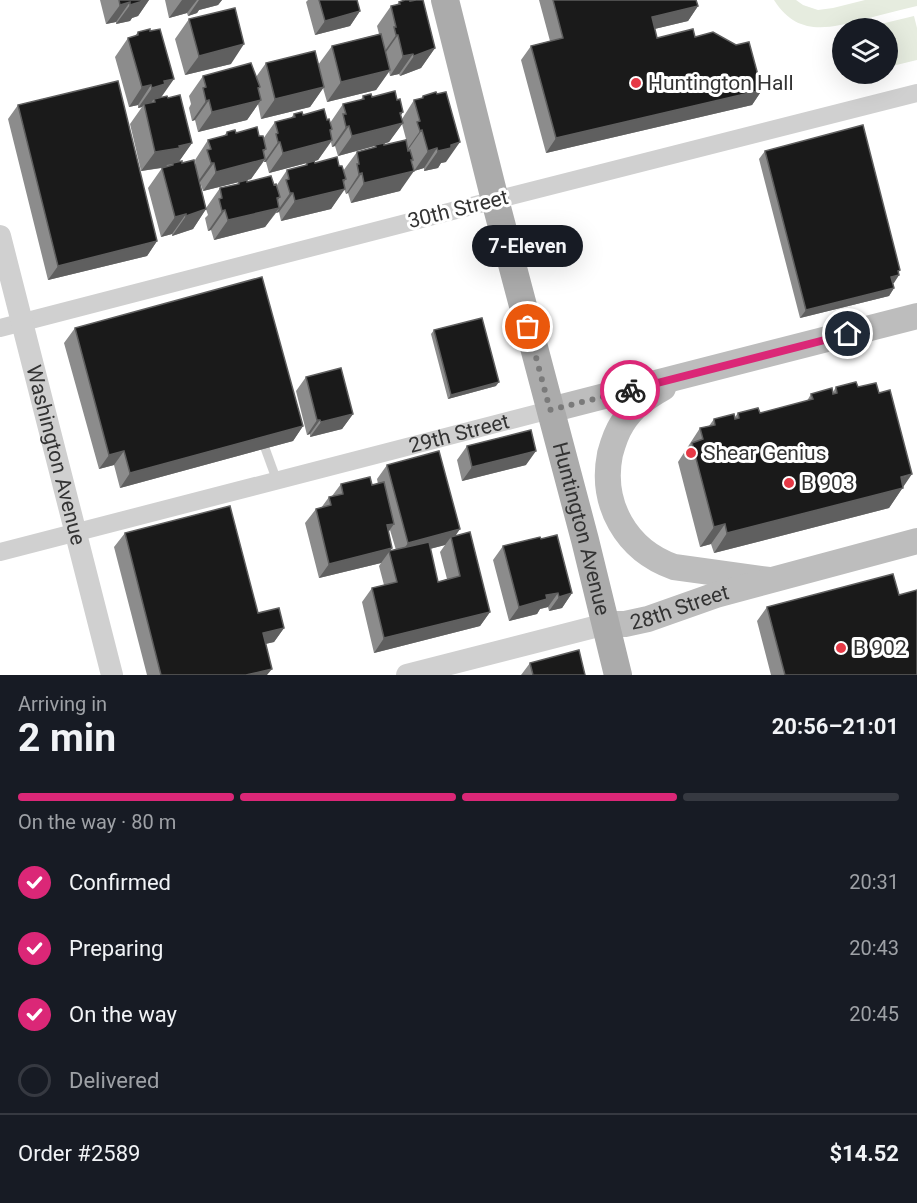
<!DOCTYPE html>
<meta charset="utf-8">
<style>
:root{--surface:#171b24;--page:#242831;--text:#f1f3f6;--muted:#9ea1a6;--line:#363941;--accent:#db2777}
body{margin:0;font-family:Roboto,sans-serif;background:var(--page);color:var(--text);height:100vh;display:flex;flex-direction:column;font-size:22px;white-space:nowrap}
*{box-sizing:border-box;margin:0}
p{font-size:20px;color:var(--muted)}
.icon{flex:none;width:33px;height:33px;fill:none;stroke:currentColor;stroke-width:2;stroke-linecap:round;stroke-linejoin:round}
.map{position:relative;height:675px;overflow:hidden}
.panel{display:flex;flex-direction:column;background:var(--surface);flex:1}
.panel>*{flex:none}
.controls{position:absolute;left:832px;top:18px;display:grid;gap:12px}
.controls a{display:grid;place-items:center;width:66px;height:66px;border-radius:50%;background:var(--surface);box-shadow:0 6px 24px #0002;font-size:30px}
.pin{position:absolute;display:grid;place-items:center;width:51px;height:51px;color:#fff;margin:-26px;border:3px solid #fff;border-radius:50%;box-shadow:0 2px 6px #0007}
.courier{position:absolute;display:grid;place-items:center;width:60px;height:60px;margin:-30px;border:4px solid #db2777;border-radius:50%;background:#fff;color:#222;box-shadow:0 2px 8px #0007}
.bubble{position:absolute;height:42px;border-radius:21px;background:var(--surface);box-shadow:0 6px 24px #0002;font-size:20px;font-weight:700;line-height:42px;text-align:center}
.head em{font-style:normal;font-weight:700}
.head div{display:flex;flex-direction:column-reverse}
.head{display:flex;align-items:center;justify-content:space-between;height:102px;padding:0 18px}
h1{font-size:39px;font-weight:700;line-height:45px}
.bar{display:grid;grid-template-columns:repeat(4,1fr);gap:9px 6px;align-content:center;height:72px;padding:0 18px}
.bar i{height:8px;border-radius:4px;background:var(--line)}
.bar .active{background:var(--accent)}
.bar p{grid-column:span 4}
.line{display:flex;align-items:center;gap:15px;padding:0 18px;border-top:2px solid var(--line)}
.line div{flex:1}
ol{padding:0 18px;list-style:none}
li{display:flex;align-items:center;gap:18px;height:66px}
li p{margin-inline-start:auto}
li .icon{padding:6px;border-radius:50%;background:var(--accent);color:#fff;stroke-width:4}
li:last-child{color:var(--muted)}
li i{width:33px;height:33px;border:3px solid var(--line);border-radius:50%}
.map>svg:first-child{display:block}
</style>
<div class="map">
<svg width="917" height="675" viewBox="0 0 917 675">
<rect width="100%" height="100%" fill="#fff"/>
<path fill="#e6ecdf" d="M774 0H796L803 5 818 10 833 8 865 0H917V6C899 10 880 15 862 20 826 29 797 36 774 0Z
M914 16 917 28V60L888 67V28H864Z"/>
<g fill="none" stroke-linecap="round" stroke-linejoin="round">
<path stroke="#d0d0d0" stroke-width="9" d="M265 448 277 481"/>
<g stroke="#d0d0d0" stroke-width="18">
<path d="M0 328 495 200 917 93"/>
<path id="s1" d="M0 552 550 410"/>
</g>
<g stroke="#d0d0d0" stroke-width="22">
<path id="s2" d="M0 236 112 675"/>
<path d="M407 675 606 624"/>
</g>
<g stroke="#bdbdbd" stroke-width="26">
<path d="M663 388C647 397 632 407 622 424 616 433 613 443 610 454 600 504 626 550 674 567L769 580"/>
<path d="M550 410 917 316"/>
<path id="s3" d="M606 624H625L648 619 716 595 917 541"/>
</g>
<path stroke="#ababab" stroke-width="28" id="s4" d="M445 0 495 200 585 540 618 675"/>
</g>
<path fill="#8c8c8c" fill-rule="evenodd" d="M100 0H149L138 16 132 18 130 21 116 24V22L106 24Z
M165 0H222L218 5 199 10 197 13 188 16 187 13 169 18Z
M308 0H357L360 11 350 26 315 35 306 2Z
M539 0H696L698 6 688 21 654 29 657 38 695 37 762 90 752 105 546 153 521 60 531 46 550 41Z
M399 2 435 48 421 68 400 76 399 74 390 76 389 72 376 90 327 102 323 88 310 107 261 119 258 104 247 120 198 132 195 120 192 121 189 108 191 104 189 96 203 76 256 77 266 63 318 65 332 46 379 34 377 26 391 6 397 5Z
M189 19 231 64 185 75 175 39Z
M138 32 161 97 192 143 179 161 196 167 195 160 208 140 224 136 227 132 259 136 263 139 275 122 291 118 294 114 327 120 330 123 343 104 361 100 363 96 372 97 401 116 402 119 414 100 421 99 423 96 446 162 441 163 438 168 424 171V168L414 171 412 162 400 191 351 203 348 193 346 194 344 189 331 209 281 221 279 212 276 213 265 227 214 240 211 230 208 231 205 218 208 215 206 209 193 229 172 236V234L161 237 148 188 162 168 141 171 130 124 142 107 138 108V105L129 107 115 57 128 38 135 36ZM402 124 406 139 405 140 384 145V144L389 142ZM331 142 332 147 335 146 338 156 375 146 373 148 357 152 343 171 339 166 315 163V161L318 160ZM264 161V162H266L269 173 307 163 305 165 287 170 277 185 247 182V180L251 179ZM200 182 203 191 239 182 237 184 220 188 206 208 200 183Z
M18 105 157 241 147 256 48 280 8 119Z
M765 151 900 270 898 272 899 275 893 283 894 288 889 296 800 318 759 159Z
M75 328 303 426 293 441 120 488 114 465 99 469 64 343Z
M434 330 496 386 448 399 431 334Z
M306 377 353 414 342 429 310 437V434L307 435 296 391Z
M836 387H858L903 487 889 508 714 553 711 544 700 547 678 462 700 428 709 426 714 419 735 417 738 413H760L807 401 811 394 833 392Z
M467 446 526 465 462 481 457 460Z
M387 465 455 536 490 612 480 626 374 653 362 602 372 588 384 585 379 566 381 563 319 578 305 523 316 509 321 508 329 497 332 496 341 484 372 485 378 484 377 479ZM390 530 396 550 390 551 392 548 388 532ZM445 545 440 552 447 579 438 582 430 549Z
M125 533 258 613 284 628 274 642 265 644 267 675H147L114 547Z
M503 546 572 593 562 608 549 611 548 607 540 609 537 614 509 621 493 560Z
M899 595 917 675H771L757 621 767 607Z
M530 663 585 675H521Z"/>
<path fill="#5f5f5f" d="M142 0H149L138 16 132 18 130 21 116 24 130 5Z
M182 0H197L187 13 169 18Z
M199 0H222L218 5 199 10 197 13 188 16Z
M130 2 116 22 106 24 120 5Z
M698 6 688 21 642 32 652 17Z
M360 11 350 26 315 35 325 21Z
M396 35H398L384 55H382Z
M244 44 231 64 185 75 199 56Z
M435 48 421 68 400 76 414 56Z
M413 54 399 74 390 76 403 56Z
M390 70 376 90 327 102 341 82Z
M174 79 160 99H154L150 104H144L142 107 138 108 152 88 164 81Z
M151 85 138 105 129 107 142 87Z
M260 87 249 103 261 100 247 120 198 132 212 112Z
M324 87 310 107 261 119 275 99Z
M762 90 752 105 546 153 556 138Z
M209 100 195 120 192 121 206 101Z
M403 112 395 125 403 123 389 142 338 156 352 136Z
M349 126 335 146 332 147 346 127Z
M332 129 322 143 332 140 318 160 269 173 283 153Z
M422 130 408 150 406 151 420 131Z
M278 142H280L266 162H264Z
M460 142 446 162 441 163 438 168 424 171 438 151 451 145Z
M192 143 178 163 167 165 166 167 141 171 155 152Z
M437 148 424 168 414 171 428 151Z
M266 149 257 161 265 159 251 179 203 191 216 172Z
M413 160 403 174 414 171 400 191 351 203 364 183Z
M211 163H214L200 182 197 183Z
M362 173 348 193 346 194 359 174Z
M346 179 338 191 345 189 331 209 281 221 295 201Z
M290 193H293L279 212 276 213Z
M280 197 271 210 279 208 265 227 214 240 228 220Z
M206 209 193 229 172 236 186 216Z
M225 210 211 230 208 231 222 211Z
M186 214 172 234 161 237 175 217Z
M157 241 147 256 48 280 58 266Z
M900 270 895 276 899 275 894 283 886 285 891 277 898 271Z
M894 288 889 296 800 318 806 310Z
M499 382 496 386 448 399 451 395Z
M353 414 342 429 310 437 321 422Z
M317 420H320L310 434 307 435Z
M303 426 293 441 120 488 130 473Z
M124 451 114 465 99 469 109 455Z
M536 451 526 465 462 481 472 467Z
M912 474 889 508 714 553 727 533Z
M394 524 384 538 387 525Z
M725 524 711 544 700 547 714 527Z
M460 529 452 541 451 537 445 545 398 557 408 543Z
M392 548 381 563 319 578 329 564Z
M558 593 548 607 540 609 537 614 509 621 519 607 546 595Z
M572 593 562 608 549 611 559 597Z
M490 612 480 626 374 653 384 638Z
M284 628 274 642 252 647 263 633Z
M272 669 267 675H246Z"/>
<path fill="#1a1a1a" stroke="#5f5f5f" stroke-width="1.5" d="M119 0H143V1L130 5V2L120 5Z
M319 0H357L360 11 325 21Z
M405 0H410V1L416 0H423L435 48 414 56 413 54 403 56 398 35H396L394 27H396L391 6 400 4 399 2Z
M553 0H696L698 6 652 17 657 38 693 29 695 37 713 32 736 45 749 42 762 90 556 138 531 46 563 38Z
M235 8 244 44 199 56 189 19Z
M150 29V31L160 29 174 79 164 81 165 84 152 88 151 85 142 87 128 38 138 35V32Z
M381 34 390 70 341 82 332 46Z
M315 51 324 87 275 99 266 63Z
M251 63 260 87 258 88 261 100 212 112 209 100 206 101 203 88 206 87 203 76Z
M118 81 157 241 58 266 18 105Z
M395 91 397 100 400 99 403 112 400 113 403 123 352 136 349 126 346 127 343 114H346L343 104 364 99 363 96 371 94 372 97Z
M436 92 437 94 446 92 460 142 451 145V148L438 151 437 148 428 151 422 130 420 131 417 122 420 121 414 100 423 98V96Z
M180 95 192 143 179 146 180 148 155 152 144 104 155 102 154 99 167 96 168 98Z
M324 109 327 120 329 119 332 129 330 130 332 140 283 153 280 142H278L276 134 278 133 275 122 295 117 294 114 302 112 303 115Z
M863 125 900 270 898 271 899 275 891 277 894 288 806 310 765 151Z
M257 127 259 136H263L266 149 263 150 265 159 216 172 214 163H211L207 150 211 149 208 140 227 135V132L235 130 236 133Z
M406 140 408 151 410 150 413 160H411L414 171 364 183 362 173 359 174 357 164H359L357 152 376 147 375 145 384 143V145Z
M337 157 339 166H342L346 179 343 180 345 189 295 201 293 193H290L286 180 289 179 287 170 307 165V163L314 161 315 163Z
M194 160 206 209 186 216V214L175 217 162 168 173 165V163L182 161V163Z
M271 176 274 185 276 184 280 197 277 198 279 208 228 220 225 210 222 211 219 199 222 198 220 188 239 184V182L247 180V182Z
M262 277 303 426 130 473 124 451 109 455 75 328Z
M482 318 499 382 451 395 434 330Z
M341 368 353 414 321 422 320 420H317L306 377Z
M856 382 858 387 876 383 879 393 890 390 912 474 901 477 903 488 727 533 725 524 714 527 692 443 703 439 700 428 715 425 714 419 734 414 735 419 739 418 738 413 758 408 760 413 813 399 811 394 832 388 833 394 837 393 836 387Z
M531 430 536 451 472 467 467 446Z
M439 451 460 529 408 543 387 465Z
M370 477 372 485 384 482 394 524 387 525 392 548 329 564 316 509 331 505 329 497 343 494 341 484Z
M230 506 258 613 279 608 284 628 263 633 272 669 246 675H161L125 533Z
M470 532 490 612 384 638 372 588 397 582 389 551 429 542 438 582 460 576 451 537Z
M557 535 572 593 559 597 558 593 546 595 547 599 519 607 503 546 540 537 541 539Z
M893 574 899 595 917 590V675H785L767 607Z
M579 650 585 675H533L530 663Z"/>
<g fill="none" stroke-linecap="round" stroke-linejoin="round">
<path stroke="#7a7a7a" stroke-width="6" stroke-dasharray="0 10.8" d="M528 327 550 410 630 390"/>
<path stroke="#db2777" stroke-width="8" d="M630 390 848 334"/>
</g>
<g fill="#e63946" stroke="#fff" stroke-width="2">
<circle cx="636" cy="83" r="6"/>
<circle cx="691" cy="453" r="6"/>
<circle cx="789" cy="483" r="6"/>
<circle cx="841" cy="648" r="6"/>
</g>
<g text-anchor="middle" stroke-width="6" stroke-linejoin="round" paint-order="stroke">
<g font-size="21" fill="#333" stroke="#fff" text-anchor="start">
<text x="648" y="90">Huntington Hall</text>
<text x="703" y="460">Shear Genius</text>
<text x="801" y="490">B 903</text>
<text x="853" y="655">B 902</text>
</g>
<g font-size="21" fill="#333" stroke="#fff">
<text transform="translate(458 209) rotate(-14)" y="7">30th Street</text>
<text dy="7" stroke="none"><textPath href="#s1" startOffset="474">29th Street</textPath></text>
<text dy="7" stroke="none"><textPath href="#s2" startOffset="226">Washington Avenue</textPath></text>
<text dy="7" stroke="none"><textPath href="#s4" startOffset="546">Huntington Avenue</textPath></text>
<text dy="7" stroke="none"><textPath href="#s3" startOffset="76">28th Street</textPath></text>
</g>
</g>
</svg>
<div class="controls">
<a><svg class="icon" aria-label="layers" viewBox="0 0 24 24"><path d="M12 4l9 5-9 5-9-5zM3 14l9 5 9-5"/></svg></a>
</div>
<div class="pin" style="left:528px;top:327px;background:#ea580c"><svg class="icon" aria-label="bag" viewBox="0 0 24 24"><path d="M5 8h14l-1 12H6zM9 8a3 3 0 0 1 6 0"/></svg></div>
<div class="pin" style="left:848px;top:334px;background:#1f2937"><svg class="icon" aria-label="home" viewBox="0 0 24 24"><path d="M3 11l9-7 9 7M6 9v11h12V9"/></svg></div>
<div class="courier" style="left:630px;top:390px"><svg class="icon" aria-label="bike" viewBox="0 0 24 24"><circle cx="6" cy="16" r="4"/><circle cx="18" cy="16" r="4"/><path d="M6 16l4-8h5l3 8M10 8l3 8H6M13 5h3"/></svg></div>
<div class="bubble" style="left:472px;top:225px;width:111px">7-Eleven</div>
</div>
<section class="panel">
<div class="head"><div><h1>2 min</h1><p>Arriving in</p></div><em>20:56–21:01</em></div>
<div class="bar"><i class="active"></i><i class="active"></i><i class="active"></i><i></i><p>On the way · 80 m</p></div>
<ol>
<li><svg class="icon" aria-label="check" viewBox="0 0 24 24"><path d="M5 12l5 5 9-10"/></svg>Confirmed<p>20:31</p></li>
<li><svg class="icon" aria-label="check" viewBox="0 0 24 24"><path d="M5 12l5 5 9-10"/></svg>Preparing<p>20:43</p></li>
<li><svg class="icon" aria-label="check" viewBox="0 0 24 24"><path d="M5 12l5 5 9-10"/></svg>On the way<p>20:45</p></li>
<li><i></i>Delivered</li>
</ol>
<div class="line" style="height:78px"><div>Order #2589</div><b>$14.52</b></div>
</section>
